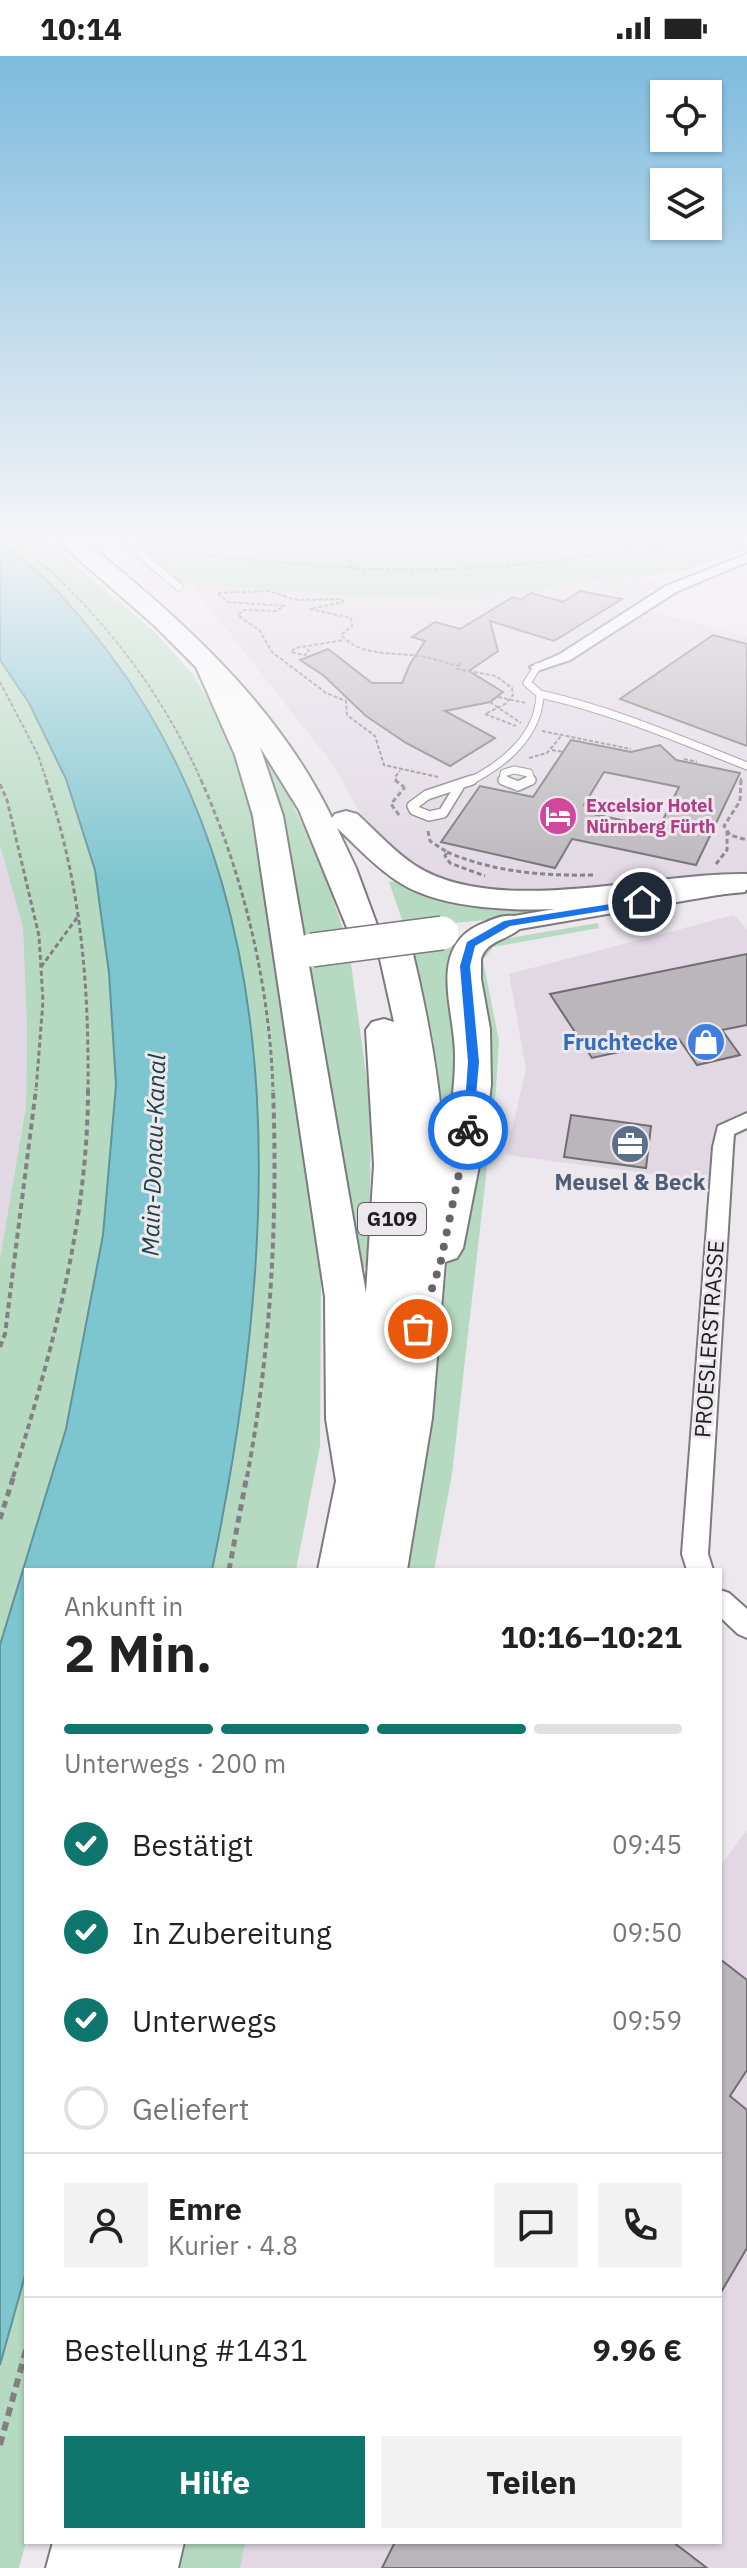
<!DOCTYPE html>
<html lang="de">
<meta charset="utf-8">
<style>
:root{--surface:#fff;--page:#f2f2f2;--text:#222;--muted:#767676;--line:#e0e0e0;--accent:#0f766e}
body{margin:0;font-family:"IBM Plex Sans",sans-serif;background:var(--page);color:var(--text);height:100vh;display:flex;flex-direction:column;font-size:30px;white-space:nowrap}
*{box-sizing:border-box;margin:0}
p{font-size:26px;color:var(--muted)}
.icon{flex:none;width:44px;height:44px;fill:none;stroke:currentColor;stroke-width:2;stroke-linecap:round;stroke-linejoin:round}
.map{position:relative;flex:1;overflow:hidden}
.drawer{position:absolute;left:24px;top:1512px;width:698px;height:976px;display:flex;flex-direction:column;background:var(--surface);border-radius:0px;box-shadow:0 2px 6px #0004}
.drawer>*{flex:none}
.fabs{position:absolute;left:650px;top:24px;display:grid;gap:16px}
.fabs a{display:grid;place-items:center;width:72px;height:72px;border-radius:0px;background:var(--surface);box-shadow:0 2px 6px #0004;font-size:40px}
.pin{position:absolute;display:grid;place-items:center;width:68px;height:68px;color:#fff;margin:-34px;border:4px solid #fff;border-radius:50%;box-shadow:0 2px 8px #0007}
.courier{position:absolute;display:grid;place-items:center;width:80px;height:80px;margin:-40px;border:6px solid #1a73e8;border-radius:50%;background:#fff;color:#222;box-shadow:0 2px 10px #0007}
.headline em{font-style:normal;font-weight:800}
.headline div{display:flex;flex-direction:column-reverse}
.headline{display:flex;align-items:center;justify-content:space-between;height:136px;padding:0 40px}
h1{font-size:52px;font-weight:800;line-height:60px}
.bar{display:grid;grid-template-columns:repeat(4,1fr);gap:12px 8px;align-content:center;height:96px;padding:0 40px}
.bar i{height:10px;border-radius:6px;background:var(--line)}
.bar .selected{background:var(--accent)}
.bar p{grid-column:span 4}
.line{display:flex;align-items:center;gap:20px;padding:0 40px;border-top:2px solid var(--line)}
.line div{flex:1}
.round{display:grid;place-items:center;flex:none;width:84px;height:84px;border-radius:0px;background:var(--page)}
ol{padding:0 40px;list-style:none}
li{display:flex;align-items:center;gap:24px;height:88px}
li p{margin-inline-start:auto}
li .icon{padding:8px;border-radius:50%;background:var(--accent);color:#fff;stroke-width:4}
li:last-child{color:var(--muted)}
li i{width:44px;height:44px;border:4px solid var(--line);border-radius:50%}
.cta{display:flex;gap:16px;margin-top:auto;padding:16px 40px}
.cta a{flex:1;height:92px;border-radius:0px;background:var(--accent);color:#fff;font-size:32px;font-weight:800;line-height:92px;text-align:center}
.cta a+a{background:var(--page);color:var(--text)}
.status{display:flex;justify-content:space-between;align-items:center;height:56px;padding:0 40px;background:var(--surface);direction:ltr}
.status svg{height:22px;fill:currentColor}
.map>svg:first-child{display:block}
</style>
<div class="status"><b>10:14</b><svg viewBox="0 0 49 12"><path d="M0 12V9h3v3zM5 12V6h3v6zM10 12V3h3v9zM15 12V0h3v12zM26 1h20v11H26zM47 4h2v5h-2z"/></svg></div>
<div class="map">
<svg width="747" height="2512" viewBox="0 0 747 2512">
<rect width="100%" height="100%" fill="#ece8ee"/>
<path fill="#e1d8e3" d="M640 520 662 527 629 549 747 581V816L707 823 532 836 512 841 425 823 369 773 334 710 191 528 374 541 437 540 574 531Z
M0 789 23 872 27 976 26 1049 0 1202Z
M734 859 747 874V1075L736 1081 729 1128 506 1099 526 1013 509 918Z
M747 1774V2512H239L245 2486H720V1810Z"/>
<path fill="#b6dac1" d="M0 480H41L157 578 192 618 234 686 259 781 305 1062 321 1223 320 1390 296 1514H212C274 1215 304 856 109 597 77 555 43 516 0 485Z
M107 480H747V494L681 515 508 537 374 541 192 528 175 533Z
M0 604 29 647 66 723 95 814 109 917 116 1029 103 1179 66 1373 0 1589V1202L26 1050 27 976 23 872 0 789Z
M266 698C299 756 325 815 345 879L303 882 257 700Z
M402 824 591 848 495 863 405 872 389 826Z
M598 867 599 872 493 891 483 904 499 985 496 1033 452 1418 434 1514H408C442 1311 457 1108 472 903L491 885Z
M455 885 463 936 450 1073 440 1067 432 988 409 890Z
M350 900 371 1055 369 1212 353 1210 307 909Z
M26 2216V2486L19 2512H0V2309Z
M186 2486H245L240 2512H180Z"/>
<path fill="#7dc5cf" stroke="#61939a" stroke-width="2" d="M0 485C43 516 77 555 109 597 304 856 274 1215 212 1514H26V2216L0 2309V1589L66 1373 103 1179 116 1029 109 917 95 814 66 723 29 647 0 604Z"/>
<path fill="#bab6bb" stroke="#706d71" stroke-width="2" fill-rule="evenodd" d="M580 535 622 543 554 585 490 565 498 595 469 615 503 636 490 646 445 655 495 682 450 710 406 687 366 660 323 619 300 604 328 593 372 627H402L410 608 425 585 412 581 435 566 460 573 513 541 520 544 531 537 563 546Z
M713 579 747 588V690L620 643Z
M571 684 631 696 660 689 676 704 740 717 696 809 572 783 555 812 441 786 480 730 533 741ZM604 716 679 731 659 772 593 758 597 751 584 749Z
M747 898V969L722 974 740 999 697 1009 679 983 592 1002 550 938Z
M571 1059 651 1070 646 1112 564 1101Z
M720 1903 747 1924V2014L730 2040 747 2054V2192L720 2238Z
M395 2486H673L707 2512H382Z"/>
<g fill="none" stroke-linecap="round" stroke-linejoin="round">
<defs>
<path id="lane-far1" d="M130 480 126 486 179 531
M540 638C612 654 679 683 747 710
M468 726C503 709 539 680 540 638L527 627 537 611
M507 726 503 725 504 717 514 714 529 717 531 725 527 726"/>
<path id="lane" d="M503 724 518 730 531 724
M459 731 443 757 429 760 414 754 412 750 427 739 472 724"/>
<path id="street" d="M747 498V506L676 536 570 604 537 615 530 611 560 598 666 530Z
M747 1057V1072L734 1078 733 1091 708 1498 713 1514H687L682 1498 713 1091 718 1070Z
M720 1534 729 1537 747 1553V1582L738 1578 720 1561Z"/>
<path id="secondary" d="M747 820V834L508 875 499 873 496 868 499 863 508 861Z"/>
<path id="highway" d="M52 480H78C177 559 276 646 332 762L335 758 346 755 357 758C376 775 395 797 416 810 498 862 653 816 747 818L745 836C654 844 501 871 418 836 386 823 362 795 337 772L356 812 380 877 376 884 364 887 352 884 299 754 260 691 283 760 366 1237 374 1109 366 974 372 966 384 963 394 966 378 894 383 887 395 884 407 887 412 894C428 960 440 1025 444 1093 450 1063 455 1033 455 1002 456 956 426 894 479 869 494 863 504 857 520 861L524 868C513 884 487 882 481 903V923L490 973 491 1029 484 1084 463 1192 457 1202 445 1206 432 1362 407 1514H318L336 1425 326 1363 325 1241 253 760 235 699 196 611 155 570Z
M53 2486H184L178 2512H46Z"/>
</defs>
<use href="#lane-far1" stroke="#7d797e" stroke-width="9"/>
<use href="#lane" stroke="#7d797e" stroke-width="12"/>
<use href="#street" stroke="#7d797e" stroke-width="4"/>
<use href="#secondary" stroke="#7d797e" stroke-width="4"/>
<use href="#highway" stroke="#7d797e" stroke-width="4"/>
<path stroke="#838084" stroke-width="2" stroke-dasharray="4 2" stroke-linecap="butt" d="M9 480C94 547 158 628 202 726
M359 480 348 512C459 518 566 507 675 485L666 480
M159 496 348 512
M307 593 309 595 305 599 291 596 295 592 344 584
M460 607 457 613 496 620 512 632 513 639 505 648 485 658
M0 626 38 699 47 726
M498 641 526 647
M490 646 521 667
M485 658 516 670
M542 675 631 693
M552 694 563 696
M529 702 547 697 562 679
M684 703 697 706
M438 721 384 709 375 680 347 659 346 645 326 637 272 596 260 575 238 559 244 554 276 555 284 550 228 546 217 537 269 535 296 544 342 543 343 546 310 553 351 562 352 570 341 579C361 601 393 596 420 600 433 602 446 607 458 610
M397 726 395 721 400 715
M741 726V721"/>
<path stroke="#838084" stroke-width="3" stroke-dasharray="5 3" stroke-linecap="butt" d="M46 724C81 829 89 926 88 1035
M201 724C244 820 270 931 273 1035
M395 724 404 731
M741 724 740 745 724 770 730 779 747 784
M0 728 7 744 39 880 43 945 36 1035
M399 759 391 748 405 731
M428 775 430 785 447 796 445 800 450 807 485 820
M447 796C494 816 542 820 593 819
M716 808 727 794V775
M41 911 79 859"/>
<path stroke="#838084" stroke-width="4" stroke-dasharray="6 4" stroke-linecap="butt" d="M0 1291 5 1278 36 1033
M13 1421C52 1296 88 1165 88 1033
M247 1421C271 1294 278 1162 273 1033"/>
<path stroke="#838084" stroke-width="5" stroke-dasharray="7 5" stroke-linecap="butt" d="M0 1463 14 1419
M229 1514 247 1419"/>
<path stroke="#838084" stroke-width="6" stroke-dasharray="9 6" stroke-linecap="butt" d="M0 2389 26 2294"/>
<use href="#lane-far1" stroke="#fff" stroke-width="7"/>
<use href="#lane" stroke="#fff" stroke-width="9"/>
<use href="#street" fill="#fff" fill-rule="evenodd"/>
<use href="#secondary" fill="#fff" fill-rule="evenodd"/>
<use href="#highway" fill="#fff" fill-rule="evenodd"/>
<defs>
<path id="highway-bridge" d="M312 894 442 877"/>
</defs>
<use href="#highway-bridge" stroke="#7d797e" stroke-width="36" stroke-linecap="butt"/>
<use href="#highway-bridge" stroke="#fff" stroke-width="33"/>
</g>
<linearGradient id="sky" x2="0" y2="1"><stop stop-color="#7dbbde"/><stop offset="0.58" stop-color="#f6f5f7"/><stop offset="1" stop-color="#f6f5f7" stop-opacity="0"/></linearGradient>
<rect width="747" height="831" fill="url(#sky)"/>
<path fill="#1a73e8" d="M642 843 646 848 510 870 475 890 470 910 479 1006 473 1074 463 1076 468 1006 460 910 467 886 504 865Z"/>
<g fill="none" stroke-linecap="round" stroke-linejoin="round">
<path stroke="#676568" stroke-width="8" stroke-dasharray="0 14.4" d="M418 1273 440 1209 468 1074"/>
</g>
<defs>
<symbol id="hotel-disc" viewBox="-11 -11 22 22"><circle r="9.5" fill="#d1479c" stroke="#ece8ee"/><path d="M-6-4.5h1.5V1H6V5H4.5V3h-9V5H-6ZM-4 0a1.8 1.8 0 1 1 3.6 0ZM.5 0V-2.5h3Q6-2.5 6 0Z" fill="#fff"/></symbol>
<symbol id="shop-disc" viewBox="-11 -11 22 22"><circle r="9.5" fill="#3f7fe0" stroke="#ece8ee"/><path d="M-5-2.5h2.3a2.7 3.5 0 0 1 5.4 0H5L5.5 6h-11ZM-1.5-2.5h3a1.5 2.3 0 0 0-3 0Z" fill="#fff"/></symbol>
<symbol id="office-disc" viewBox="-11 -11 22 22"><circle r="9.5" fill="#5c6f8a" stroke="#ece8ee"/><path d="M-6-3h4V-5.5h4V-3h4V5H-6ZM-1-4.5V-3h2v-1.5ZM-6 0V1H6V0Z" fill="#fff"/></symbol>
</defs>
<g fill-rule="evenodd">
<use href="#hotel-disc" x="536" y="738" width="44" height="44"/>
<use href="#shop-disc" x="684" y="964" width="44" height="44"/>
<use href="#office-disc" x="608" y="1066" width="44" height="44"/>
</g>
<g text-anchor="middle" stroke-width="6" stroke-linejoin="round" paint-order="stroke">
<g font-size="18" font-weight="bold" fill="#b23c85" stroke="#ece8ee" text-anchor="start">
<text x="586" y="756">Excelsior Hotel<tspan x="586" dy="21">Nürnberg Fürth</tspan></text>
</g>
<rect fill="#ece8ee" stroke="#5c5b5e" stroke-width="2" x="358" y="1147" width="68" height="32" rx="6"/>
<g font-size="20" font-weight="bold" fill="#1f1e20">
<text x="392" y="1170">G109</text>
</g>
<g font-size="22" font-weight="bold" fill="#366cbe" stroke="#ece8ee" text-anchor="end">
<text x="678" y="994">Fruchtecke</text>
</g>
<g font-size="22" font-weight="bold" fill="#4e5e75" stroke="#ece8ee">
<text x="630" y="1134">Meusel &amp; Beck</text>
</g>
<g font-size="22" fill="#1f1e20" stroke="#ece8ee">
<text transform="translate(709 1283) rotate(-86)" y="8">PROESLERSTRASSE</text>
</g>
<g font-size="24" font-style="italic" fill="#1e4146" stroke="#ece8ee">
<text transform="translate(154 1099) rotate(-88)" y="8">Main-Donau-Kanal</text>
</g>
</g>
</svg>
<div class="fabs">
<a><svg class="icon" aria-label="locate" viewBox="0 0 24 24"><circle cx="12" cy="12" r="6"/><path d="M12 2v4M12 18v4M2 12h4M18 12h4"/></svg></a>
<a><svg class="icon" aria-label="layers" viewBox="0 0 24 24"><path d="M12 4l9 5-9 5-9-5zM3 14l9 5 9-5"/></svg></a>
</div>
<div class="pin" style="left:418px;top:1273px;background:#ea580c"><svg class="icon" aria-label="bag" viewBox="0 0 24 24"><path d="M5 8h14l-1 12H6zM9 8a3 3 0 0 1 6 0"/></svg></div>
<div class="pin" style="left:642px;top:846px;background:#1f2937"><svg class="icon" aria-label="home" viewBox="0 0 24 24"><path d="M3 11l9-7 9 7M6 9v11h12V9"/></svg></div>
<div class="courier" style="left:468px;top:1074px"><svg class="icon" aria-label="bike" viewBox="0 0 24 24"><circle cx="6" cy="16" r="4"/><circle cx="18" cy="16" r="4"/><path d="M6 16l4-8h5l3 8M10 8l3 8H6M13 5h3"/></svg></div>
<section class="drawer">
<div class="headline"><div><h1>2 Min.</h1><p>Ankunft in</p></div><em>10:16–10:21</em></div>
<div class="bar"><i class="selected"></i><i class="selected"></i><i class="selected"></i><i></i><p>Unterwegs · 200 m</p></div>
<ol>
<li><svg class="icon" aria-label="check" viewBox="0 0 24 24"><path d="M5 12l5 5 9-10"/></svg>Bestätigt<p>09:45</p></li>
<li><svg class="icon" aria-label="check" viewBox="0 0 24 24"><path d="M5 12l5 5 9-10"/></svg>In Zubereitung<p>09:50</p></li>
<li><svg class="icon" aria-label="check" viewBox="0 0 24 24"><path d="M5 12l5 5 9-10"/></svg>Unterwegs<p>09:59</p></li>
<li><i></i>Geliefert</li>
</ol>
<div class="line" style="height:144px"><a class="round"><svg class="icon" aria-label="person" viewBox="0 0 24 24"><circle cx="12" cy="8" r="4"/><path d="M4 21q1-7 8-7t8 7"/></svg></a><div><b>Emre</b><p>Kurier · 4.8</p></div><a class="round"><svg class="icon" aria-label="chat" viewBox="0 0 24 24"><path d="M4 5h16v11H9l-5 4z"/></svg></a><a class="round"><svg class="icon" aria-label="phone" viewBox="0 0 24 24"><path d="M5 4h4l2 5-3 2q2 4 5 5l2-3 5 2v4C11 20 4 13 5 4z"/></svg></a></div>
<div class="line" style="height:104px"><div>Bestellung #1431</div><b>9.96 €</b></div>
<div class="cta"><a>Hilfe</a><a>Teilen</a></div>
</section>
</div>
